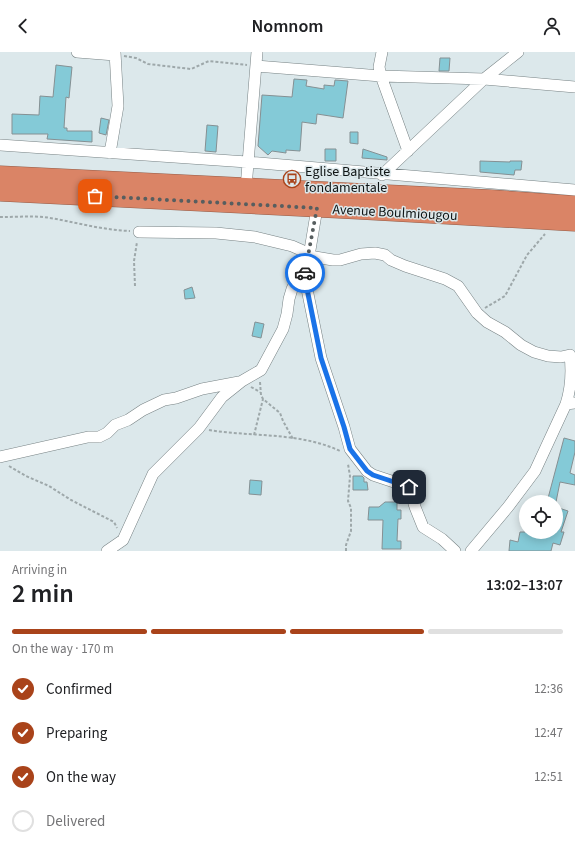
<!DOCTYPE html>
<meta charset="utf-8">
<style>
:root{--surface:#fff;--page:#f6f6f6;--text:#202124;--muted:#757577;--line:#e0e0e0;--accent:#a9431a}
body{margin:0;font-family:"Source Sans 3",sans-serif;background:var(--page);color:var(--text);height:100vh;display:flex;flex-direction:column;font-size:15px;white-space:nowrap}
*{box-sizing:border-box;margin:0}
p{font-size:13px;color:var(--muted)}
.icon{flex:none;width:22px;height:22px;fill:none;stroke:currentColor;stroke-width:2;stroke-linecap:round;stroke-linejoin:round}
.map{position:relative;height:499px;overflow:hidden}
.details{display:flex;flex-direction:column;background:var(--surface);flex:1}
.details>*{flex:none}
.tools{position:absolute;left:519px;top:443px;display:grid;gap:8px}
.tools a{display:grid;place-items:center;width:44px;height:44px;border-radius:50%;background:var(--surface);box-shadow:0 2px 10px #0003;font-size:20px}
.pin{position:absolute;display:grid;place-items:center;width:34px;height:34px;color:#fff;margin:-17px;border-radius:8px;box-shadow:0 2px 6px #0006}
.courier{position:absolute;display:grid;place-items:center;width:40px;height:40px;margin:-20px;border:3px solid #1a73e8;border-radius:50%;background:#fff;color:#222;box-shadow:0 1px 5px #0007}
.headline em{font-style:normal;font-weight:600}
.headline div{display:flex;flex-direction:column-reverse}
.headline{display:flex;align-items:center;justify-content:space-between;height:68px;padding:0 12px}
h1{font-size:26px;font-weight:600;line-height:30px}
.bar{display:grid;grid-template-columns:repeat(4,1fr);gap:6px 4px;align-content:center;height:48px;padding:0 12px}
.bar i{height:5px;border-radius:3px;background:var(--line)}
.bar .selected{background:var(--accent)}
.bar p{grid-column:span 4}
ol{padding:0 12px;list-style:none}
li{display:flex;align-items:center;gap:12px;height:44px}
li p{margin-inline-start:auto}
li .icon{padding:4px;border-radius:50%;background:var(--accent);color:#fff;stroke-width:4}
li:last-child{color:var(--muted)}
li i{width:22px;height:22px;border:2px solid var(--line);border-radius:50%}
header{display:flex;justify-content:space-between;align-items:center;height:52px;padding:0 12px;background:var(--surface);font-size:18px;font-weight:600}
.map>svg:first-child{display:block}
</style>
<header><svg class="icon" aria-label="back" viewBox="0 0 24 24"><path d="M15 5l-7 7 7 7"/></svg>Nomnom<svg class="icon" aria-label="person" viewBox="0 0 24 24"><circle cx="12" cy="8" r="4"/><path d="M4 21q1-7 8-7t8 7"/></svg></header>
<div class="map">
<svg width="575" height="499" viewBox="0 0 575 499">
<rect width="100%" height="100%" fill="#dce8eb"/>
<path fill="#84cad7" stroke="#859093" d="M440 6H450L449 19H439Z
M56 13 72 15 69 46 66 45 64 76H67V79H92V90L47 87 48 82H12V62L39 63 40 44 53 45Z
M294 27 307 28 306 34 324 37V33L334 34 335 28 348 29 343 66 317 62 316 72 302 70 300 99 286 98V101L272 99 268 103 258 94 262 43 292 45Z
M101 66 109 68 106 83 99 81Z
M207 73 218 74 216 100 205 99Z
M350 80H358V92L350 91Z
M325 97H336V109H325Z
M363 97 387 105V108L362 106Z
M480 109 510 110V109H522L521 118H515L514 123 480 120Z
M192 235 195 246 185 247 184 238Z
M255 270 264 272 261 286 252 284Z
M564 386 575 389V400L570 421 575 423V433L560 430 556 450H547Z
M353 424H362L364 426V430H367L368 438H353Z
M250 428 262 429 261 443 249 442Z
M385 450H397V458H401V467H398L397 489H401V497H382L383 468H368L369 455H379Z
M556 455 568 459 561 480H564L560 493 553 491 551 499H509L510 488 518 490 520 480H556Z"/>
<g fill="none" stroke-linecap="round" stroke-linejoin="round">
<defs>
<path id="street" d="M77 0 115 3
M382 0 379 15 381 24 408 99
M256 14 381 24 484 27 575 35
M0 93 247 110 575 138
M110 101 118 54 115 0
M382 123 484 27 518 0
M246 136 257 0
M139 180 216 181 255 185 292 194 301 198 309 204 333 208H340L361 202 375 201 385 203 391 208 405 214 445 227 458 234 477 261 487 270 505 280 521 293 534 300 548 304 561 305 570 303C572 320 571 336 566 352
M305 213 307 237 321 306 344 375 350 397 367 419 373 423 409 435 415 455 423 475 442 487 455 499
M0 405 88 385H99L107 381 115 373 128 368 143 358 164 348 176 346 202 337 239 330
M107 499 123 488 153 422 199 376 222 345 242 329 261 318 283 277 287 262 289 247 292 237 309 204 317 156
M471 499 508 455 535 419 566 352 575 351"/>
<path id="highway" d="M0 124 491 148 575 154
M0 139 359 157 575 169"/>
</defs>
<use href="#street" stroke="#778284" stroke-width="12"/>
<use href="#highway" stroke="#935d49" stroke-width="21"/>
<path stroke="#9ea8aa" stroke-width="2" stroke-dasharray="3 2" stroke-linecap="butt" d="M124 4 136 6 148 12 191 17 209 9 247 13
M0 165C14 165 29 164 44 165 72 169 100 178 130 179
M135 234 134 209 137 190
M485 256 505 244 527 203 545 182
M260 330 261 343 263 347 280 361 283 369 293 387
M251 335 260 340
M209 378C252 385 300 380 340 399
M254 383 263 347
M9 414 26 424 49 434 71 448 114 470 117 476
M346 499V493L351 479V456L348 449 350 424 348 412"/>
<use href="#street" stroke="#fff" stroke-width="11"/>
<use href="#highway" stroke="#da8466" stroke-width="20"/>
</g>
<g fill="none" stroke-linecap="round" stroke-linejoin="round">
<path stroke="#575e5f" stroke-width="4" stroke-dasharray="0 7.2" d="M95 144 317 156 308 204 305 212V221"/>
<path stroke="#1a73e8" stroke-width="5" d="M305 221 307 237 321 306 344 375 350 397 367 419 373 423 409 435"/>
</g>
<defs>
<symbol id="bus-ring" viewBox="-11 -11 22 22"><circle r="9.5" fill="#dce8eb" stroke="#a9431a" stroke-width="1.5"/><path d="M-5-6H5V4H4V6H2V4H-2V6H-4V4H-5ZM-3.5-4V0h7V-4ZM-3.5 1.2v1.5H-2V1.2ZM2 1.2v1.5H3.5V1.2Z" fill="#a9431a"/></symbol>
</defs>
<g fill-rule="evenodd">
<use href="#bus-ring" x="282" y="117" width="20" height="20"/>
</g>
<g text-anchor="middle" stroke-width="3" stroke-linejoin="round" paint-order="stroke">
<g font-size="14" fill="#0f1414" stroke="#dce8eb" text-anchor="start">
<text x="305" y="124">Eglise Baptiste<tspan x="305" dy="16">fondamentale</tspan></text>
</g>
<g font-size="14" fill="#0f1414" stroke="#dce8eb">
<text transform="translate(395 160) rotate(3)" y="5">Avenue Boulmiougou</text>
</g>
</g>
</svg>
<div class="tools">
<a><svg class="icon" aria-label="locate" viewBox="0 0 24 24"><circle cx="12" cy="12" r="6"/><path d="M12 2v4M12 18v4M2 12h4M18 12h4"/></svg></a>
</div>
<div class="pin" style="left:95px;top:144px;background:#ea580c"><svg class="icon" aria-label="bag" viewBox="0 0 24 24"><path d="M5 8h14l-1 12H6zM9 8a3 3 0 0 1 6 0"/></svg></div>
<div class="pin" style="left:409px;top:435px;background:#1f2937"><svg class="icon" aria-label="home" viewBox="0 0 24 24"><path d="M3 11l9-7 9 7M6 9v11h12V9"/></svg></div>
<div class="courier" style="left:305px;top:221px"><svg class="icon" aria-label="car" viewBox="0 0 24 24"><path d="M5 17H2v-5l4-1 3-4h7l3 4 3 1v5h-3M9 17h6M6 11h13"/><circle cx="7" cy="17" r="2"/><circle cx="17" cy="17" r="2"/></svg></div>
</div>
<section class="details">
<div class="headline"><div><h1>2 min</h1><p>Arriving in</p></div><em>13:02–13:07</em></div>
<div class="bar"><i class="selected"></i><i class="selected"></i><i class="selected"></i><i></i><p>On the way · 170 m</p></div>
<ol>
<li><svg class="icon" aria-label="check" viewBox="0 0 24 24"><path d="M5 12l5 5 9-10"/></svg>Confirmed<p>12:36</p></li>
<li><svg class="icon" aria-label="check" viewBox="0 0 24 24"><path d="M5 12l5 5 9-10"/></svg>Preparing<p>12:47</p></li>
<li><svg class="icon" aria-label="check" viewBox="0 0 24 24"><path d="M5 12l5 5 9-10"/></svg>On the way<p>12:51</p></li>
<li><i></i>Delivered</li>
</ol>
</section>
